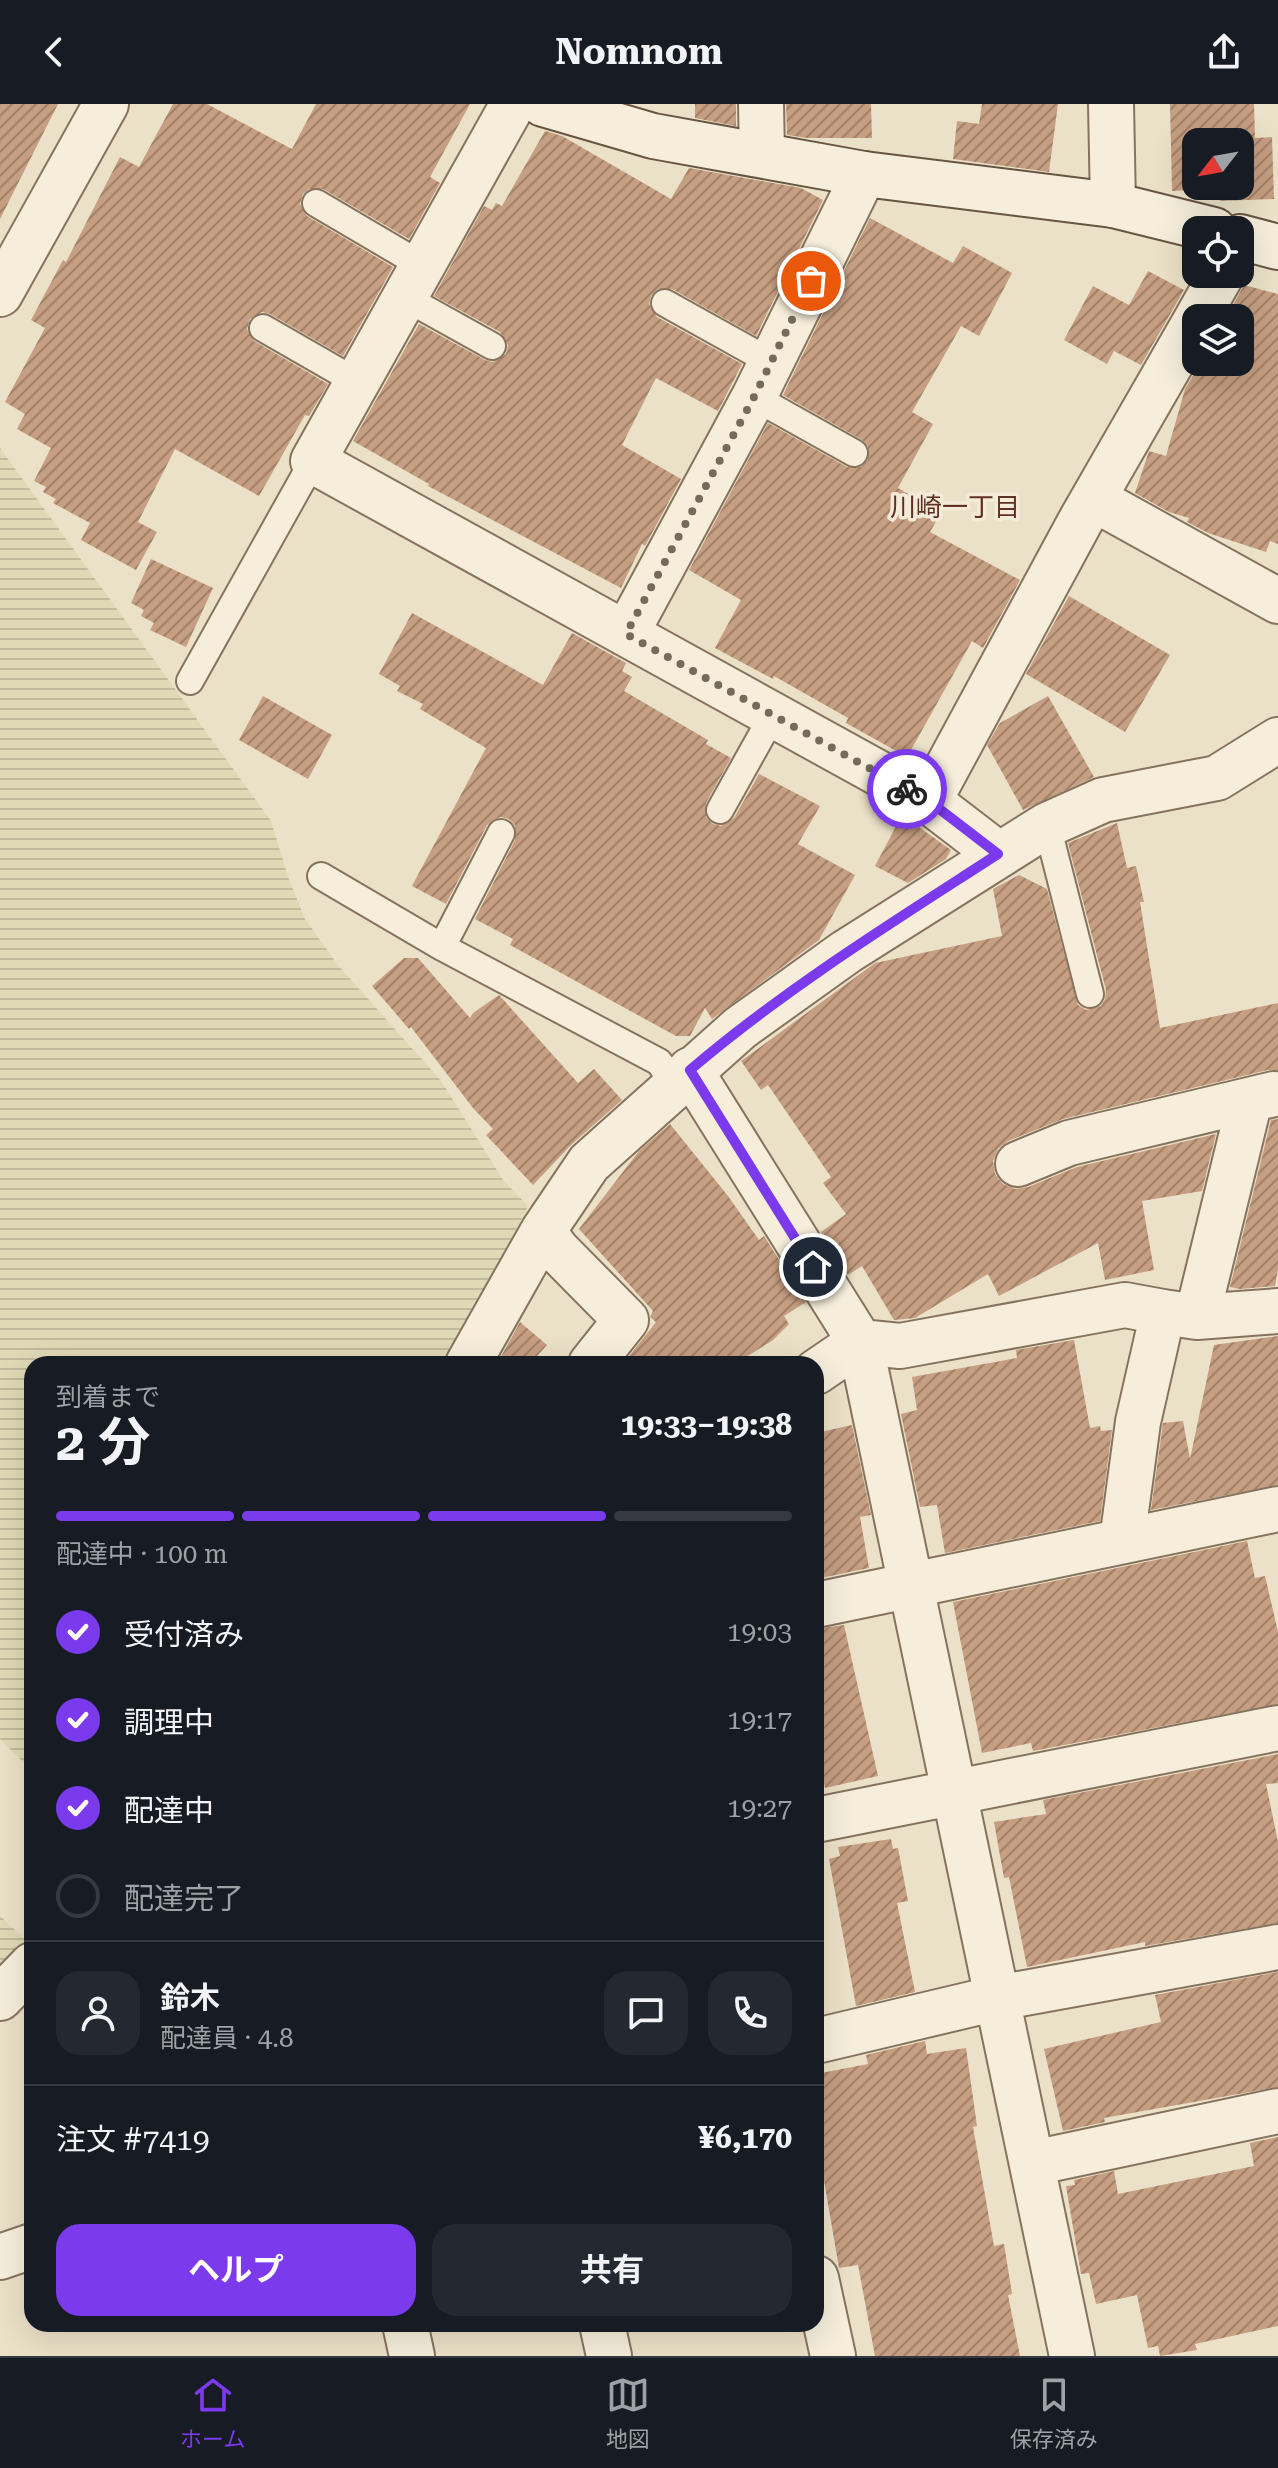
<!DOCTYPE html>
<html lang="ja">
<meta charset="utf-8">
<style>
:root{--surface:#171b24;--page:#242831;--text:#f1f3f6;--muted:#9ea1a6;--line:#363941;--accent:#7c3aed}
body{margin:0;font-family:"Roboto Serif","Noto Sans JP",serif;background:var(--page);color:var(--text);height:100vh;display:flex;flex-direction:column;font-size:30px;white-space:nowrap}
*{box-sizing:border-box;margin:0}
p{font-size:26px;color:var(--muted)}
.icon{flex:none;width:44px;height:44px;fill:none;stroke:currentColor;stroke-width:2;stroke-linecap:round;stroke-linejoin:round}
.map{position:relative;flex:1;overflow:hidden}
.panel{position:absolute;left:24px;top:1252px;width:800px;height:976px;display:flex;flex-direction:column;background:var(--surface);border-radius:24px;box-shadow:0 8px 32px #0002}
.panel>*{flex:none}
.needle{width:52px;rotate:239deg}
.controls{position:absolute;left:1182px;top:24px;display:grid;gap:16px}
.controls a{display:grid;place-items:center;width:72px;height:72px;border-radius:16px;background:var(--surface);box-shadow:0 8px 32px #0002;font-size:40px}
.pin{position:absolute;display:grid;place-items:center;width:68px;height:68px;color:#fff;margin:-34px;border:4px solid #fff;border-radius:50%;box-shadow:0 2px 8px #0007}
.courier{position:absolute;display:grid;place-items:center;width:80px;height:80px;margin:-40px;border:6px solid #7c3aed;border-radius:50%;background:#fff;color:#222;box-shadow:0 2px 10px #0007}
.headline em{font-style:normal;font-weight:700}
.headline div{display:flex;flex-direction:column-reverse}
.headline{display:flex;align-items:center;justify-content:space-between;height:136px;padding:0 32px}
h1{font-size:52px;font-weight:700;line-height:60px}
.bar{display:grid;grid-template-columns:repeat(4,1fr);gap:12px 8px;align-content:center;height:96px;padding:0 32px}
.bar i{height:10px;border-radius:6px;background:var(--line)}
.bar .selected{background:var(--accent)}
.bar p{grid-column:span 4}
.line{display:flex;align-items:center;gap:20px;padding:0 32px;border-top:2px solid var(--line)}
.line div{flex:1}
.round{display:grid;place-items:center;flex:none;width:84px;height:84px;border-radius:24px;background:var(--page)}
ol{padding:0 32px;list-style:none}
li{display:flex;align-items:center;gap:24px;height:88px}
li p{margin-inline-start:auto}
li .icon{padding:8px;border-radius:50%;background:var(--accent);color:#fff;stroke-width:4}
li:last-child{color:var(--muted)}
li i{width:44px;height:44px;border:4px solid var(--line);border-radius:50%}
.cta{display:flex;gap:16px;margin-top:auto;padding:16px 32px}
.cta a{flex:1;height:92px;border-radius:24px;background:var(--accent);color:#fff;font-size:32px;font-weight:700;line-height:92px;text-align:center}
.cta a+a{background:var(--page);color:var(--text)}
header{display:flex;justify-content:space-between;align-items:center;height:104px;padding:0 32px;background:var(--surface);font-size:36px;font-weight:700}
.tabs{display:flex;justify-content:space-around;align-items:center;height:112px;border-top:2px solid var(--line);background:var(--surface);font-size:22px;color:var(--muted)}
.tabs a{display:grid;justify-items:center;gap:4px}
.tabs .selected{color:var(--accent)}
.map>svg:first-child{display:block}
</style>
<header><svg class="icon" aria-label="back" viewBox="0 0 24 24"><path d="M15 5l-7 7 7 7"/></svg>Nomnom<svg class="icon" aria-label="share" viewBox="0 0 24 24"><path d="M12 15V3M7 8l5-5 5 5M5 13v7h14v-7"/></svg></header>
<div class="map">
<svg width="1278" height="2252" viewBox="0 0 1278 2252">
<defs>
<pattern id="farmland-rules" width="6" height="5" patternUnits="userSpaceOnUse" patternTransform="scale(2)"><rect width="6" height="5" fill="#e0d9b6"/><path d="M0 2.5h6" fill="none" stroke="#c1ba9c"/></pattern>
<pattern id="building-hatch" width="6" height="6" patternUnits="userSpaceOnUse" patternTransform="scale(2)"><rect width="6" height="6" fill="#c69e81"/><path d="M-1 1l2-2M0 6l6-6M5 7l2-2" fill="none" stroke="#a28169"/></pattern>
</defs>
<rect width="100%" height="100%" fill="#ebe1c8"/>
<path fill="url(#farmland-rules)" d="M0 344 271 717 289 775 305 815 337 860 442 978 503 1076 528 1102 449 1260H32V1667L0 1635Z
M0 1812 28 1838 0 1868Z"/>
<path fill="url(#building-hatch)" fill-rule="evenodd" d="M0 0H58L0 115Z
M173 0H207L292 45 316 0H470L430 73 440 79 409 135 323 85H309L303 90 300 100 307 112 393 163 343 252 270 210 262 208 250 215 247 225 254 237 328 280 309 312 305 311 259 392 175 345 138 418 157 428 136 466 81 436 90 419 53 399 56 395 43 388 46 383 34 377 51 344 17 325 25 310 5 298 45 224 31 216 63 156 66 158 120 53 139 63Z
M695 0H736V22L695 14Z
M786 0H871L872 34H807L787 31Z
M982 0H1058L1049 68 953 55 957 17 979 20Z
M1170 0H1254L1255 34 1272 33 1274 95 1220 97 1219 85 1172 87ZM1196 38H1240V82H1196Z
M545 27 562 32 671 95 689 64 801 84 823 96 756 232 672 185H658L651 192 649 200 657 213 742 260 718 307 656 274 622 341 681 375 645 442 642 440 621 484 428 382 429 380 353 337 419 220 485 256 493 258 506 250 508 241 500 228 434 192 484 102 492 106 496 99 502 102Z
M870 114 953 159 963 142 1012 169 979 232 961 222 912 308 933 320 898 384 941 409 930 428 1020 476 983 544 972 537 907 653 846 619 848 614 774 572 773 575 715 544 741 496 689 466 768 319 847 363H861L868 356V342L862 336 783 291Z
M1148 167 1184 186 1141 261 1114 247 1107 260 1064 236 1093 182 1129 201Z
M1244 181 1278 190V440L1270 437 1266 448 1208 429 1187 418 1189 414 1169 408 1135 389 1149 347 1166 352 1185 285 1201 258H1240V214H1226Z
M151 455 213 484 186 543 150 526 154 519 141 512 144 506 131 499Z
M1069 492 1170 551 1125 628 1026 570Z
M412 509 543 581 572 529 626 559 622 567 632 573 624 587 708 636 706 640 731 654 706 699V713L713 720 721 722 734 714 759 670 820 702 798 740 855 771 819 836 712 915 705 904 690 932H676L510 841 513 835 475 815 515 736V721L509 715 500 713 487 721 446 800 412 782 486 644 420 605 423 600 397 587 400 582 379 570Z
M263 592 332 631 308 675 239 636Z
M1048 592 1094 673 1023 706 987 641 1000 619Z
M902 711 951 746 946 755 908 779 875 762Z
M1117 719 1127 764 1136 762 1144 798H1140L1160 924 1278 899V966H1268L1063 1015 1008 1037 998 1045 993 1057 995 1070 1003 1080 1015 1085 1028 1083 1077 1063 1216 1030 1202 1087 1142 1097 1154 1166 1105 1176 1098 1139 999 1192 988 1170 915 1214 894 1216 862 1162 848 1171 821 1128 846 1110 823 1079 831 1073 768 981 761 986 741 957 875 859 1002 832 993 785 1019 771 1047 785 1078 901 1086 906 1101 902 1105 895 1106 886 1068 739Z
M404 854H418L470 914 473 909 499 891 578 979 594 965 622 996 572 1040 533 1081 486 1031 493 1025 473 1004 411 923 409 925 372 882Z
M1278 1015V1165L1275 1182 1240 1185 1230 1183 1271 1016Z
M670 1020 728 1092 759 1136 764 1132 806 1198 784 1212 789 1220 773 1236 735 1260H623L656 1218 650 1213 653 1207 579 1125 639 1047Z
M520 1218 547 1241 530 1260H497Z
M1278 1232V1381L1151 1406 1163 1319 1183 1317 1190 1355 1214 1241Z
M1074 1236 1090 1324 1100 1322 1101 1327 1112 1326 1100 1417 945 1449 937 1401 920 1403 901 1310 917 1306 912 1273 1017 1254 1016 1246Z
M852 1321 871 1411 860 1413 869 1464 816 1475V1329Z
M1247 1437 1255 1474 1265 1472 1278 1528V1600L1033 1647 1031 1639 982 1649 953 1498Z
M844 1521 878 1672 825 1684 821 1665 816 1666V1525Z
M1278 1650V1679L1266 1680 1278 1738V1819L1145 1842V1838L1027 1863 1009 1773 1004 1774 994 1718 1046 1710 1043 1696Z
M891 1735 893 1745 898 1744 908 1797 897 1799 915 1888 856 1902 829 1755 840 1752 838 1743Z
M1278 1868V1983L1104 2014 1105 2018 1063 2027 1044 1945 1161 1918 1155 1891Z
M925 1937 927 1950 966 1944 977 2022 973 2023 994 2142 1004 2140 1012 2190 1008 2191 1020 2252H875L858 2161 839 2164 816 2030V1970L868 1960 866 1951Z
M1278 2033V2222L1195 2240 1197 2246 1160 2252 1158 2242 1148 2244 1137 2191 1096 2200 1089 2169 1081 2170 1066 2082 1075 2081 1074 2076 1114 2067 1118 2090 1254 2062 1250 2039Z"/>
<g fill="none" stroke-linecap="round" stroke-linejoin="round">
<defs>
<path id="lane" d="M316 99 423 162
M404 193 492 242
M665 199 771 258
M263 224 357 278
M754 293 854 349
M190 577 313 357
M720 706 773 611
M1047 721 1090 890
M321 772 442 843 659 958 675 981
M442 843 501 729"/>
<path id="street" d="M513 0 313 357 929 697 998 750
M761 0 762 50
M1111 0 1113 101
M0 190 106 0
M1197 214 1222 170
M1094 395 1278 497
M626 530 754 293 864 70
M929 697 1081 416 1196 216
M690 966 860 1238 1072 2252
M1018 1060 1069 1039 1274 990
M543 1127 557 1146 626 1216 591 1260
M1197 1213 1278 1207
M468 1260 543 1127 589 1059 740 924 846 848 1047 721 1103 696 1217 674 1278 636
M816 1268 860 1238 900 1242 1125 1201 1163 1208
M1122 1437 1138 1318 1163 1208 1197 1213 1250 996
M816 1501 1278 1405
M816 1716 1278 1624
M0 1894 32 1861
M816 1937 997 1894 1278 1843
M1033 2059 1278 2007
M0 2153 32 2142
M816 2174 833 2252
M405 2220 412 2252
M602 2220 609 2252"/>
<path id="secondary" d="M543 0 653 32 864 70 1113 101 1214 126
M1240 133 1278 143"/>
</defs>
<use href="#lane" stroke="#86735e" stroke-width="30"/>
<use href="#street" stroke="#86735e" stroke-width="48"/>
<use href="#secondary" stroke="#685541" stroke-width="48"/>
<use href="#lane" stroke="#f6eedb" stroke-width="26"/>
<use href="#street" stroke="#f6eedb" stroke-width="44"/>
<use href="#secondary" stroke="#f6eedb" stroke-width="44"/>
</g>
<g fill="none" stroke-linecap="round" stroke-linejoin="round">
<path stroke="#766b5b" stroke-width="8" stroke-dasharray="0 14.4" d="M811 177 754 293 626 530 907 685"/>
<path stroke="#7c3aed" stroke-width="10" d="M813 1163 690 966C786 884 893 818 998 750L929 697 907 685"/>
</g>
<g text-anchor="middle" stroke-width="7" stroke-linejoin="round" paint-order="stroke">
<g font-size="26" fill="#613024" stroke="#f3ebd7">
<text x="955" y="412">川崎一丁目</text>
</g>
</g>
</svg>
<div class="controls">
<a><svg class="needle" viewBox="-14 -14 28 28"><path d="M0-13l5 13h-10z" fill="#e53935"/><path d="M0 13l5-13h-10z" fill="#9ea1a6"/></svg></a>
<a><svg class="icon" aria-label="locate" viewBox="0 0 24 24"><circle cx="12" cy="12" r="6"/><path d="M12 2v4M12 18v4M2 12h4M18 12h4"/></svg></a>
<a><svg class="icon" aria-label="layers" viewBox="0 0 24 24"><path d="M12 4l9 5-9 5-9-5zM3 14l9 5 9-5"/></svg></a>
</div>
<div class="pin" style="left:811px;top:177px;background:#ea580c"><svg class="icon" aria-label="bag" viewBox="0 0 24 24"><path d="M5 8h14l-1 12H6zM9 8a3 3 0 0 1 6 0"/></svg></div>
<div class="pin" style="left:813px;top:1163px;background:#1f2937"><svg class="icon" aria-label="home" viewBox="0 0 24 24"><path d="M3 11l9-7 9 7M6 9v11h12V9"/></svg></div>
<div class="courier" style="left:907px;top:685px"><svg class="icon" aria-label="bike" viewBox="0 0 24 24"><circle cx="6" cy="16" r="4"/><circle cx="18" cy="16" r="4"/><path d="M6 16l4-8h5l3 8M10 8l3 8H6M13 5h3"/></svg></div>
<section class="panel">
<div class="headline"><div><h1>2 分</h1><p>到着まで</p></div><em>19:33–19:38</em></div>
<div class="bar"><i class="selected"></i><i class="selected"></i><i class="selected"></i><i></i><p>配達中 · 100 m</p></div>
<ol>
<li><svg class="icon" aria-label="check" viewBox="0 0 24 24"><path d="M5 12l5 5 9-10"/></svg>受付済み<p>19:03</p></li>
<li><svg class="icon" aria-label="check" viewBox="0 0 24 24"><path d="M5 12l5 5 9-10"/></svg>調理中<p>19:17</p></li>
<li><svg class="icon" aria-label="check" viewBox="0 0 24 24"><path d="M5 12l5 5 9-10"/></svg>配達中<p>19:27</p></li>
<li><i></i>配達完了</li>
</ol>
<div class="line" style="height:144px"><a class="round"><svg class="icon" aria-label="person" viewBox="0 0 24 24"><circle cx="12" cy="8" r="4"/><path d="M4 21q1-7 8-7t8 7"/></svg></a><div><b>鈴木</b><p>配達員 · 4.8</p></div><a class="round"><svg class="icon" aria-label="chat" viewBox="0 0 24 24"><path d="M4 5h16v11H9l-5 4z"/></svg></a><a class="round"><svg class="icon" aria-label="phone" viewBox="0 0 24 24"><path d="M5 4h4l2 5-3 2q2 4 5 5l2-3 5 2v4C11 20 4 13 5 4z"/></svg></a></div>
<div class="line" style="height:104px"><div>注文 #7419</div><b>¥6,170</b></div>
<div class="cta"><a>ヘルプ</a><a>共有</a></div>
</section>
</div>
<nav class="tabs">
<a class="selected"><svg class="icon" aria-label="home" viewBox="0 0 24 24"><path d="M3 11l9-7 9 7M6 9v11h12V9"/></svg>ホーム</a>
<a><svg class="icon" aria-label="map" viewBox="0 0 24 24"><path d="M3 6l6-2 6 2 6-2v14l-6 2-6-2-6 2zM9 4v14M15 6v14"/></svg>地図</a>
<a><svg class="icon" aria-label="saved" viewBox="0 0 24 24"><path d="M7 4h10v16l-5-4-5 4z"/></svg>保存済み</a>
</nav>
